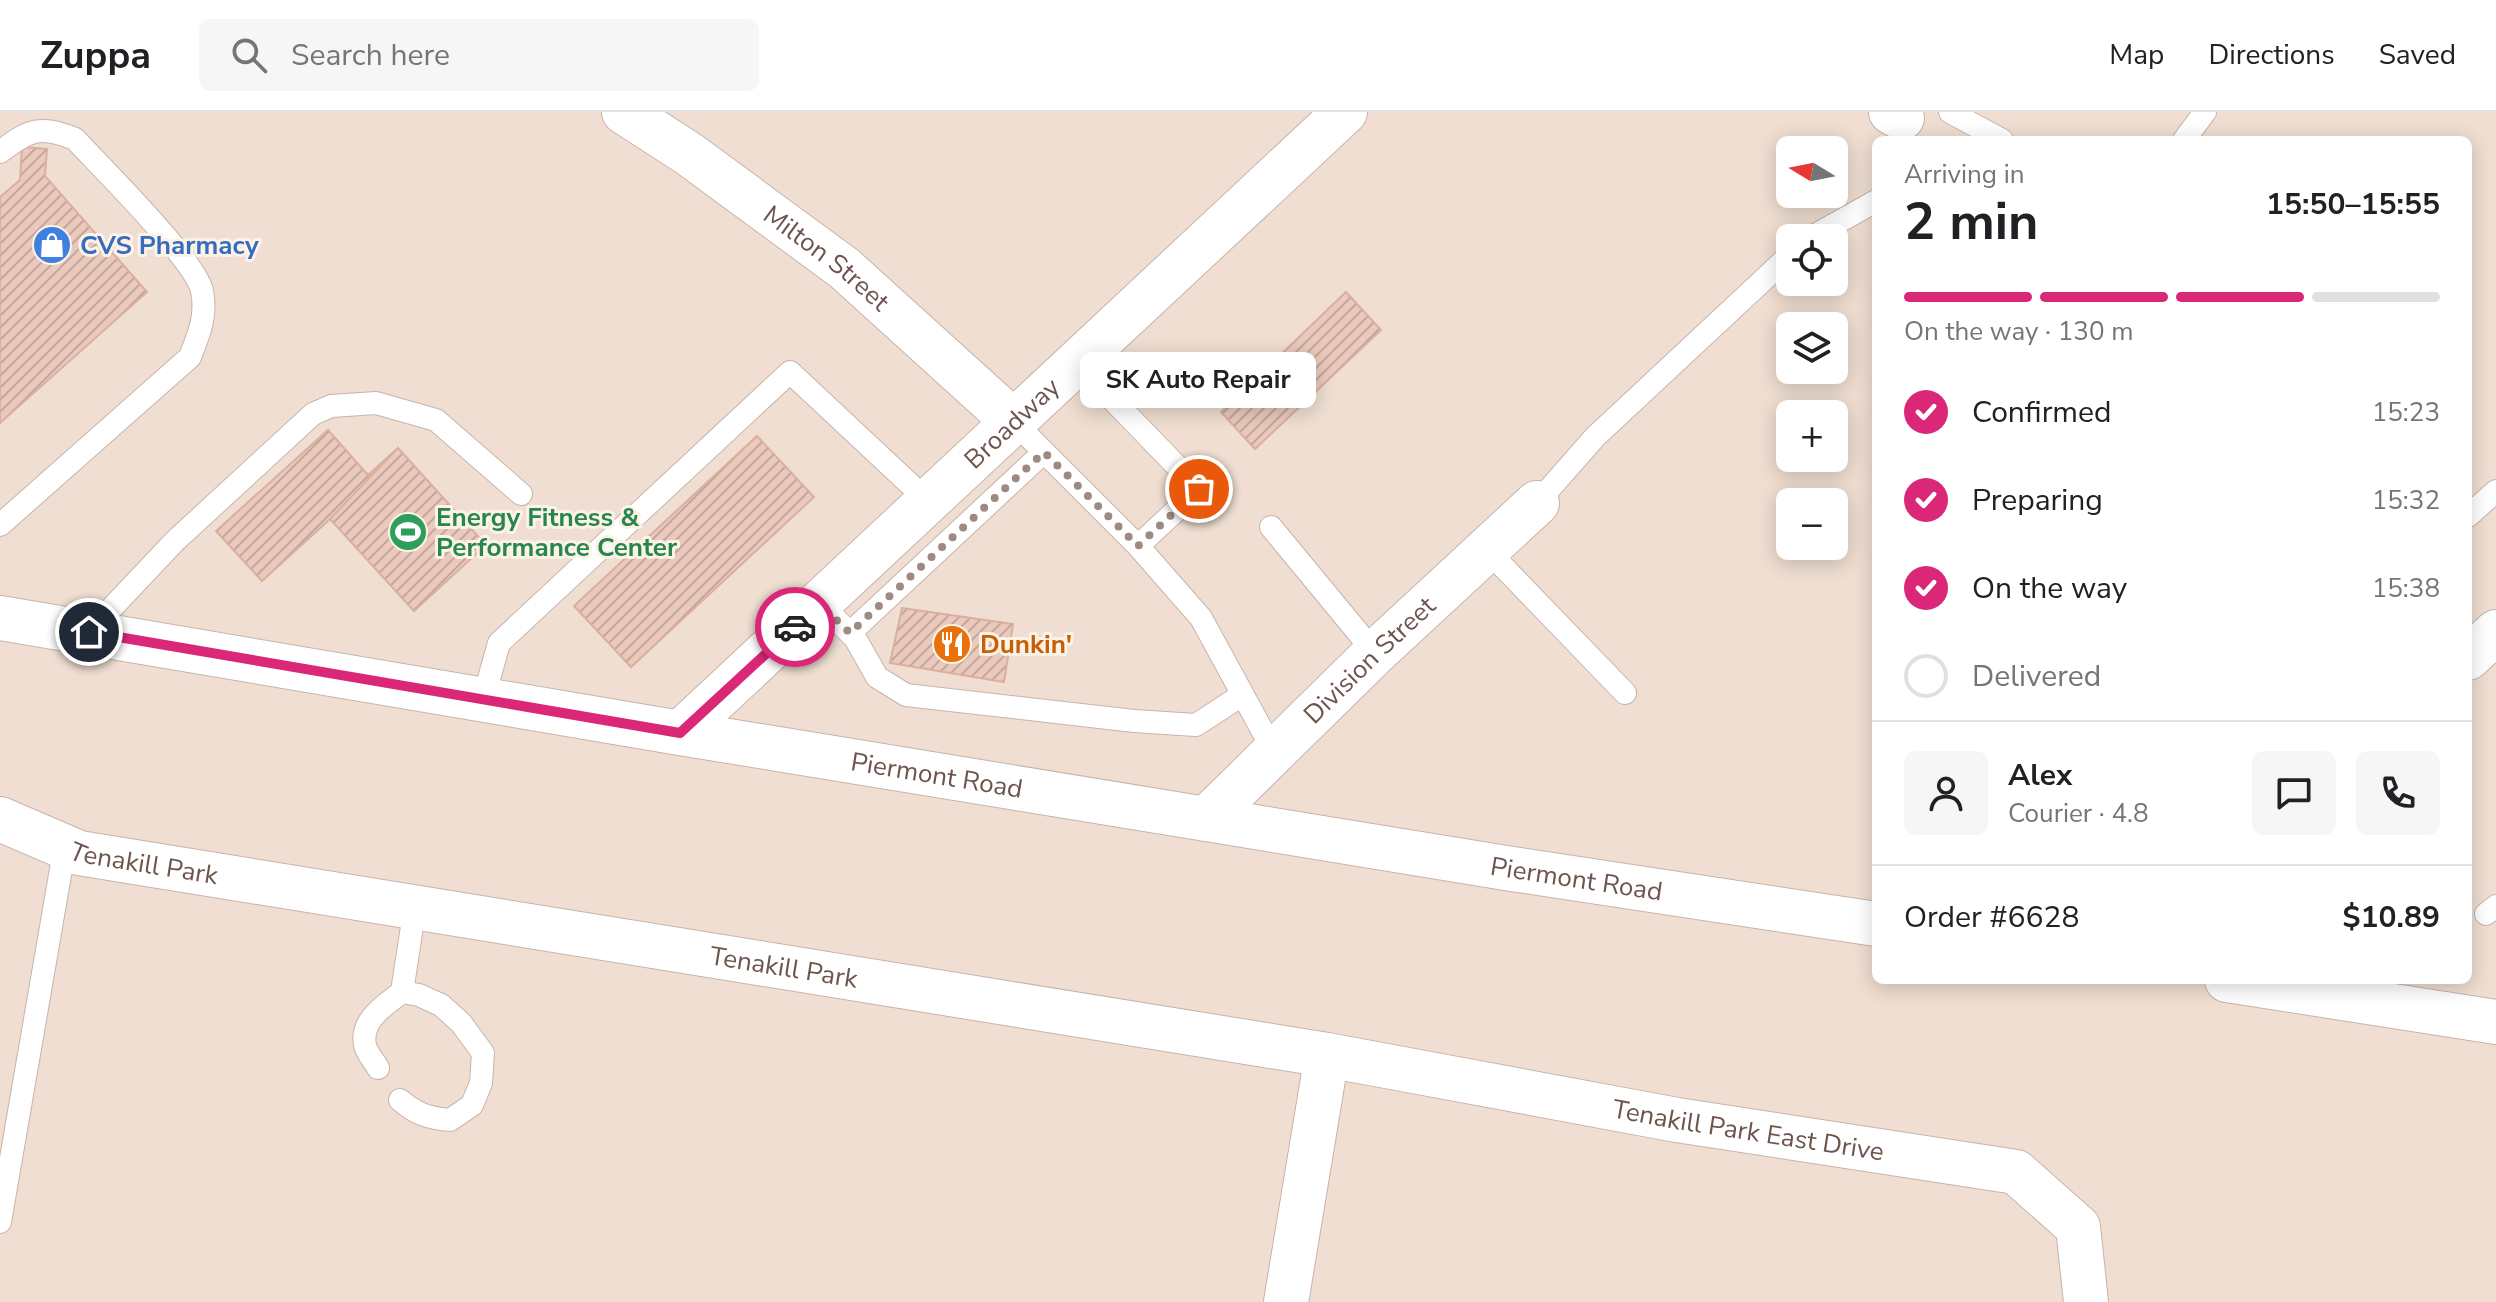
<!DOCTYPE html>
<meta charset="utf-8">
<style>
:root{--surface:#fff;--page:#f6f6f6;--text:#202124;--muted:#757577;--line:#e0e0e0;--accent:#db2777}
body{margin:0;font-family:"Nunito Sans",sans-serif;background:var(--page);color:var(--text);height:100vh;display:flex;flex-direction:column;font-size:30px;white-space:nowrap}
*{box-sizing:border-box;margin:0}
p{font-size:26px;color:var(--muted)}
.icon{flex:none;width:44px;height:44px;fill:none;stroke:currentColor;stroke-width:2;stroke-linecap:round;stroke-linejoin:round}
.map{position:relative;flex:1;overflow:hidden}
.details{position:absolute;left:1872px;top:24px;width:600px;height:848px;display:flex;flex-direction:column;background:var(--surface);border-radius:12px;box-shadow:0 4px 20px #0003}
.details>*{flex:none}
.needle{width:52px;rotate:280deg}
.buttons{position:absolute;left:1776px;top:24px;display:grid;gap:16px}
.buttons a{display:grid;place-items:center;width:72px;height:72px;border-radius:12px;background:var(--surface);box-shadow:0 4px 20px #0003;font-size:40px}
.pin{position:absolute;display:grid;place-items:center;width:68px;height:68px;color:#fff;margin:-34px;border:4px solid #fff;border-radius:50%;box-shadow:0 2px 8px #0007}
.courier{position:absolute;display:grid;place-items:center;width:80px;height:80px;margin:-40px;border:6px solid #db2777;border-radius:50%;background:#fff;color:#222;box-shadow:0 2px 10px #0007}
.bubble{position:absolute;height:56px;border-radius:12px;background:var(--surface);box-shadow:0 4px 20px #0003;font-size:26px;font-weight:700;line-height:56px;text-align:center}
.head em{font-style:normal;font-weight:700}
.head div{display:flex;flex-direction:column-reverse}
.head{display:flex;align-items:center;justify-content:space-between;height:136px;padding:0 32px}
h1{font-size:52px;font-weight:700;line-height:60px}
.bar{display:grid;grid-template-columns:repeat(4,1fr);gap:12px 8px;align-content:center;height:96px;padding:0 32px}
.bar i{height:10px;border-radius:6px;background:var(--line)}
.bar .current{background:var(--accent)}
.bar p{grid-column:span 4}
.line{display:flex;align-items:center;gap:20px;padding:0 32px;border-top:2px solid var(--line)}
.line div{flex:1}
.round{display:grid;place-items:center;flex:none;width:84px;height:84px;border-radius:12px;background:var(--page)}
ol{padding:0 32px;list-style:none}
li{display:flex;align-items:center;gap:24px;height:88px}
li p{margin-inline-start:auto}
li .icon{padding:8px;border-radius:50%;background:var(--accent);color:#fff;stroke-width:4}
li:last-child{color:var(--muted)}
li i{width:44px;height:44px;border:4px solid var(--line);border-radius:50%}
header{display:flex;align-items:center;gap:48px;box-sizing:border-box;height:112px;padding:0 40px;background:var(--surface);border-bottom:2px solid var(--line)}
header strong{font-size:38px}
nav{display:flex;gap:44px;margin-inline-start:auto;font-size:28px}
.search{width:560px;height:72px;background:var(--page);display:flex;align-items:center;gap:20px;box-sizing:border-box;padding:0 28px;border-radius:12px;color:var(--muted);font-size:30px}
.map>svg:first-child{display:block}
</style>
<header>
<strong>Zuppa</strong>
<div class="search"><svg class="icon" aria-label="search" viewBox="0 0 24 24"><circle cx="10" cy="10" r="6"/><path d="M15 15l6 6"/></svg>Search here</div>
<nav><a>Map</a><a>Directions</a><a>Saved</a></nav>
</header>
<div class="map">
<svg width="2496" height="1190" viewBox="0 0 2496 1190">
<defs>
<pattern id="building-hatch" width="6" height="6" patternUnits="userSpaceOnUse" patternTransform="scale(2)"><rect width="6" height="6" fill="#ebcabd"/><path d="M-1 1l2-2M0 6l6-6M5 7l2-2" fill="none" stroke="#c3a79c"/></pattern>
</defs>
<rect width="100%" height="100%" fill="#f9ede2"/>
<path fill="#efded1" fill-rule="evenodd" d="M0 0H2496V1190H0ZM1876 28H2468V868H1876ZM1790 38H1834V82H1790ZM1790 126H1834V170H1790ZM1790 214H1834V258H1790ZM1790 302H1834V346H1790ZM1790 390H1834V434H1790Z"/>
<path fill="url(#building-hatch)" stroke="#dbaf9f" stroke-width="2" d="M22 35 47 37 45 64 147 180 0 311V85L20 68Z
M1346 180 1381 218 1255 337 1221 300Z
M328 318 368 363 398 336 486 433 414 499 330 407 262 469 216 419Z
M757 324 814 385 631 555 574 494Z
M398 336 486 433 414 499 330 407Z
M398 336 486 433 414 499 330 407Z
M902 496 1013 512 1004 570 890 551Z"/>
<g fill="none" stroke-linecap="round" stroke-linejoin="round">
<defs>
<path id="service" d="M1950 0 2002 28
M2184 28 2205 0
M0 40C30 17 40 13 75 27 101 55 196 149 202 179 207 204 199 222 190 245L0 413
M1810 126 1876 89
M1077 251 1199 377 1138 434 1201 506 1274 640
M1014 310 1138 434
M1537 391 1595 325 1790 143
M2468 404 2496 379
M1271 415 1375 541
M1488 439 1625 581
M820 492 855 526 877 565 906 583 1134 609 1196 613 1242 583
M89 520 175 429 313 302 331 294 376 291 436 308 521 382
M850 521 1044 340
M483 588 499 531 790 260 929 390
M2486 802 2496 794
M378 956C374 949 366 940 365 933 360 908 385 893 402 880L415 795
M400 988C416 1002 428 1006 450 1008L472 993 481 971 483 941 461 911 441 893 419 883 402 880
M0 1110 65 734"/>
<g id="minor">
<path id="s1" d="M624 0 689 42 844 156 1014 310"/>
<path d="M1891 0 1902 6"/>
<path d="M2468 546 2496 520"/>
<path id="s2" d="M680 621 1345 0"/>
<path id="s3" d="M0 707 79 741 1327 943 1286 1190"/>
<path id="s4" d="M1206 707 1375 541 1537 391"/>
<path id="s5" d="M1327 943 1677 1008 2016 1060 2078 1115 2086 1190"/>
</g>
<g id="tertiary">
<path id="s6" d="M0 506 680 621 1512 757 1876 812"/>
<path d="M2227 868 2496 910"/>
</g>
</defs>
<use href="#service" stroke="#c8b4ab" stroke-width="24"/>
<use href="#minor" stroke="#c8b4ab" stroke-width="46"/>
<use href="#tertiary" stroke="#c8b4ab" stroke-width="46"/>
<use href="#service" stroke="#fff" stroke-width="22"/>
<use href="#minor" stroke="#fff" stroke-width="44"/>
<use href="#tertiary" stroke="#fff" stroke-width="44"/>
</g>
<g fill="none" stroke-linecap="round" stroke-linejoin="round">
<path stroke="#9e8a80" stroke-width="8" stroke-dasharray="0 14.4" d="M795 515 820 492 850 521 1044 340 1138 434 1199 377"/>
<path stroke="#db2777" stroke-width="10" d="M89 520 680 621 795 515"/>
</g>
<defs>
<symbol id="shop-disc" viewBox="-11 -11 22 22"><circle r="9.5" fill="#3f7fe0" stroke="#fcf2e7"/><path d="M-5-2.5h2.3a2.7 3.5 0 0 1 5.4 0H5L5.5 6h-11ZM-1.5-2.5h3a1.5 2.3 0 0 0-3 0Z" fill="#fff"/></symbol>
<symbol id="stadium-disc" viewBox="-11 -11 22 22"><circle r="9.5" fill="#2e9e5b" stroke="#fcf2e7"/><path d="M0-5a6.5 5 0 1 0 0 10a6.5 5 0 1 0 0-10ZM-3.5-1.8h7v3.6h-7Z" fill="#fff"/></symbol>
<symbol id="restaurant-disc" viewBox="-11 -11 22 22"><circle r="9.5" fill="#e8710a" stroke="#fcf2e7"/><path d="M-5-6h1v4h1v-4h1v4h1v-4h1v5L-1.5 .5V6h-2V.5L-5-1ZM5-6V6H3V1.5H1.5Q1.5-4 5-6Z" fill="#fff"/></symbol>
</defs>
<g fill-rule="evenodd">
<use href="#shop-disc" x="30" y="111" width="44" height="44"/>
<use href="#stadium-disc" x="386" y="398" width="44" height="44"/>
<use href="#restaurant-disc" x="930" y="510" width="44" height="44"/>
</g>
<g text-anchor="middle" stroke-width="6" stroke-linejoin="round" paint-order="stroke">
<g font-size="26" font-weight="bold" fill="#366cbe" stroke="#fcf2e7" text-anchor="start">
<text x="80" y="142">CVS Pharmacy</text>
</g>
<g font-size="26" fill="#6d544c" stroke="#fcf2e7">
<text dy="9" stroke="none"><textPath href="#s1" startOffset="250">Milton Street</textPath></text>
<text dy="9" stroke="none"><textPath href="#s2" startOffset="454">Broadway</textPath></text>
<text dy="9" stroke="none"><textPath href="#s4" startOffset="228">Division Street</textPath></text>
<text dy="9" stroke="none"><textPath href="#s6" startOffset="950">Piermont Road</textPath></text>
<text dy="9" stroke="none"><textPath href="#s3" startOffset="152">Tenakill Park</textPath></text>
<text dy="9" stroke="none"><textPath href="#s6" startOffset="1598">Piermont Road</textPath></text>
<text dy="9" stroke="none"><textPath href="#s3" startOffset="800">Tenakill Park</textPath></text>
<text dy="9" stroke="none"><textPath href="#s5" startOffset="428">Tenakill Park East Drive</textPath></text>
</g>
<g font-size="26" font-weight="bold" fill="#27864d" stroke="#fcf2e7" text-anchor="start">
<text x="436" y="414">Energy Fitness &amp;<tspan x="436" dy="30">Performance Center</tspan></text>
</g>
<g font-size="26" font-weight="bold" fill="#c56008" stroke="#fcf2e7" text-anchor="start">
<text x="980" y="541">Dunkin'</text>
</g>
</g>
</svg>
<div class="buttons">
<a><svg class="needle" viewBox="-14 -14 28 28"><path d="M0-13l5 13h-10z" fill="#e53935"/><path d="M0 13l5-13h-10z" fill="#757577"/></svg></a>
<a><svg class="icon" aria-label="locate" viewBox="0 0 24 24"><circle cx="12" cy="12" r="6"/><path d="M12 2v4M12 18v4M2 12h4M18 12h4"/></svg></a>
<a><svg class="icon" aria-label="layers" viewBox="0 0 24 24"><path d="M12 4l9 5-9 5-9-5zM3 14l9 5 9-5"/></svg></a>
<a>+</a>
<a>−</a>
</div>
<div class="pin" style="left:1199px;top:377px;background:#ea580c"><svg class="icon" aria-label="bag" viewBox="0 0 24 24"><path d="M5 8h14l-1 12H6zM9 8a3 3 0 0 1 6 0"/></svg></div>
<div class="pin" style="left:89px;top:520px;background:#1f2937"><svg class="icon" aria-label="home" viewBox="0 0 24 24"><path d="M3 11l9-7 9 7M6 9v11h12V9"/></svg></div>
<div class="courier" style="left:795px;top:515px"><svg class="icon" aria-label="car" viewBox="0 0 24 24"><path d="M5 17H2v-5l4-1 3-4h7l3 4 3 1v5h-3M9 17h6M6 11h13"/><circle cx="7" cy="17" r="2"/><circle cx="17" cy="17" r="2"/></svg></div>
<div class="bubble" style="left:1080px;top:240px;width:236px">SK Auto Repair</div>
<section class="details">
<div class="head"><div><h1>2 min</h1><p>Arriving in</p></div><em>15:50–15:55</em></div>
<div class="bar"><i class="current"></i><i class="current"></i><i class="current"></i><i></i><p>On the way · 130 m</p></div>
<ol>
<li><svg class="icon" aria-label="check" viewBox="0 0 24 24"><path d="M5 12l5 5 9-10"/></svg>Confirmed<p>15:23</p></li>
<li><svg class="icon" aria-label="check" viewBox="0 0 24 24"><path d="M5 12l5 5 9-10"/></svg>Preparing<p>15:32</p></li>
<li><svg class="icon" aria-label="check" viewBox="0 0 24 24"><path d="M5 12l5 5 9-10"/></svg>On the way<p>15:38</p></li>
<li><i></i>Delivered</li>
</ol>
<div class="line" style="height:144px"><a class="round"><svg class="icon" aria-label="person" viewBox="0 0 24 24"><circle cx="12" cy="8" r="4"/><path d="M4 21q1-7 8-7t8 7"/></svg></a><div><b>Alex</b><p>Courier · 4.8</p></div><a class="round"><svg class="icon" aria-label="chat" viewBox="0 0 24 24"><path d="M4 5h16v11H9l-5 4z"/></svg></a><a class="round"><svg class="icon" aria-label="phone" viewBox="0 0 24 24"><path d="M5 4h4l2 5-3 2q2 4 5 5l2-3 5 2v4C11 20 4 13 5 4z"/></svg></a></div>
<div class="line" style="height:104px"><div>Order #6628</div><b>$10.89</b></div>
</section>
</div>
